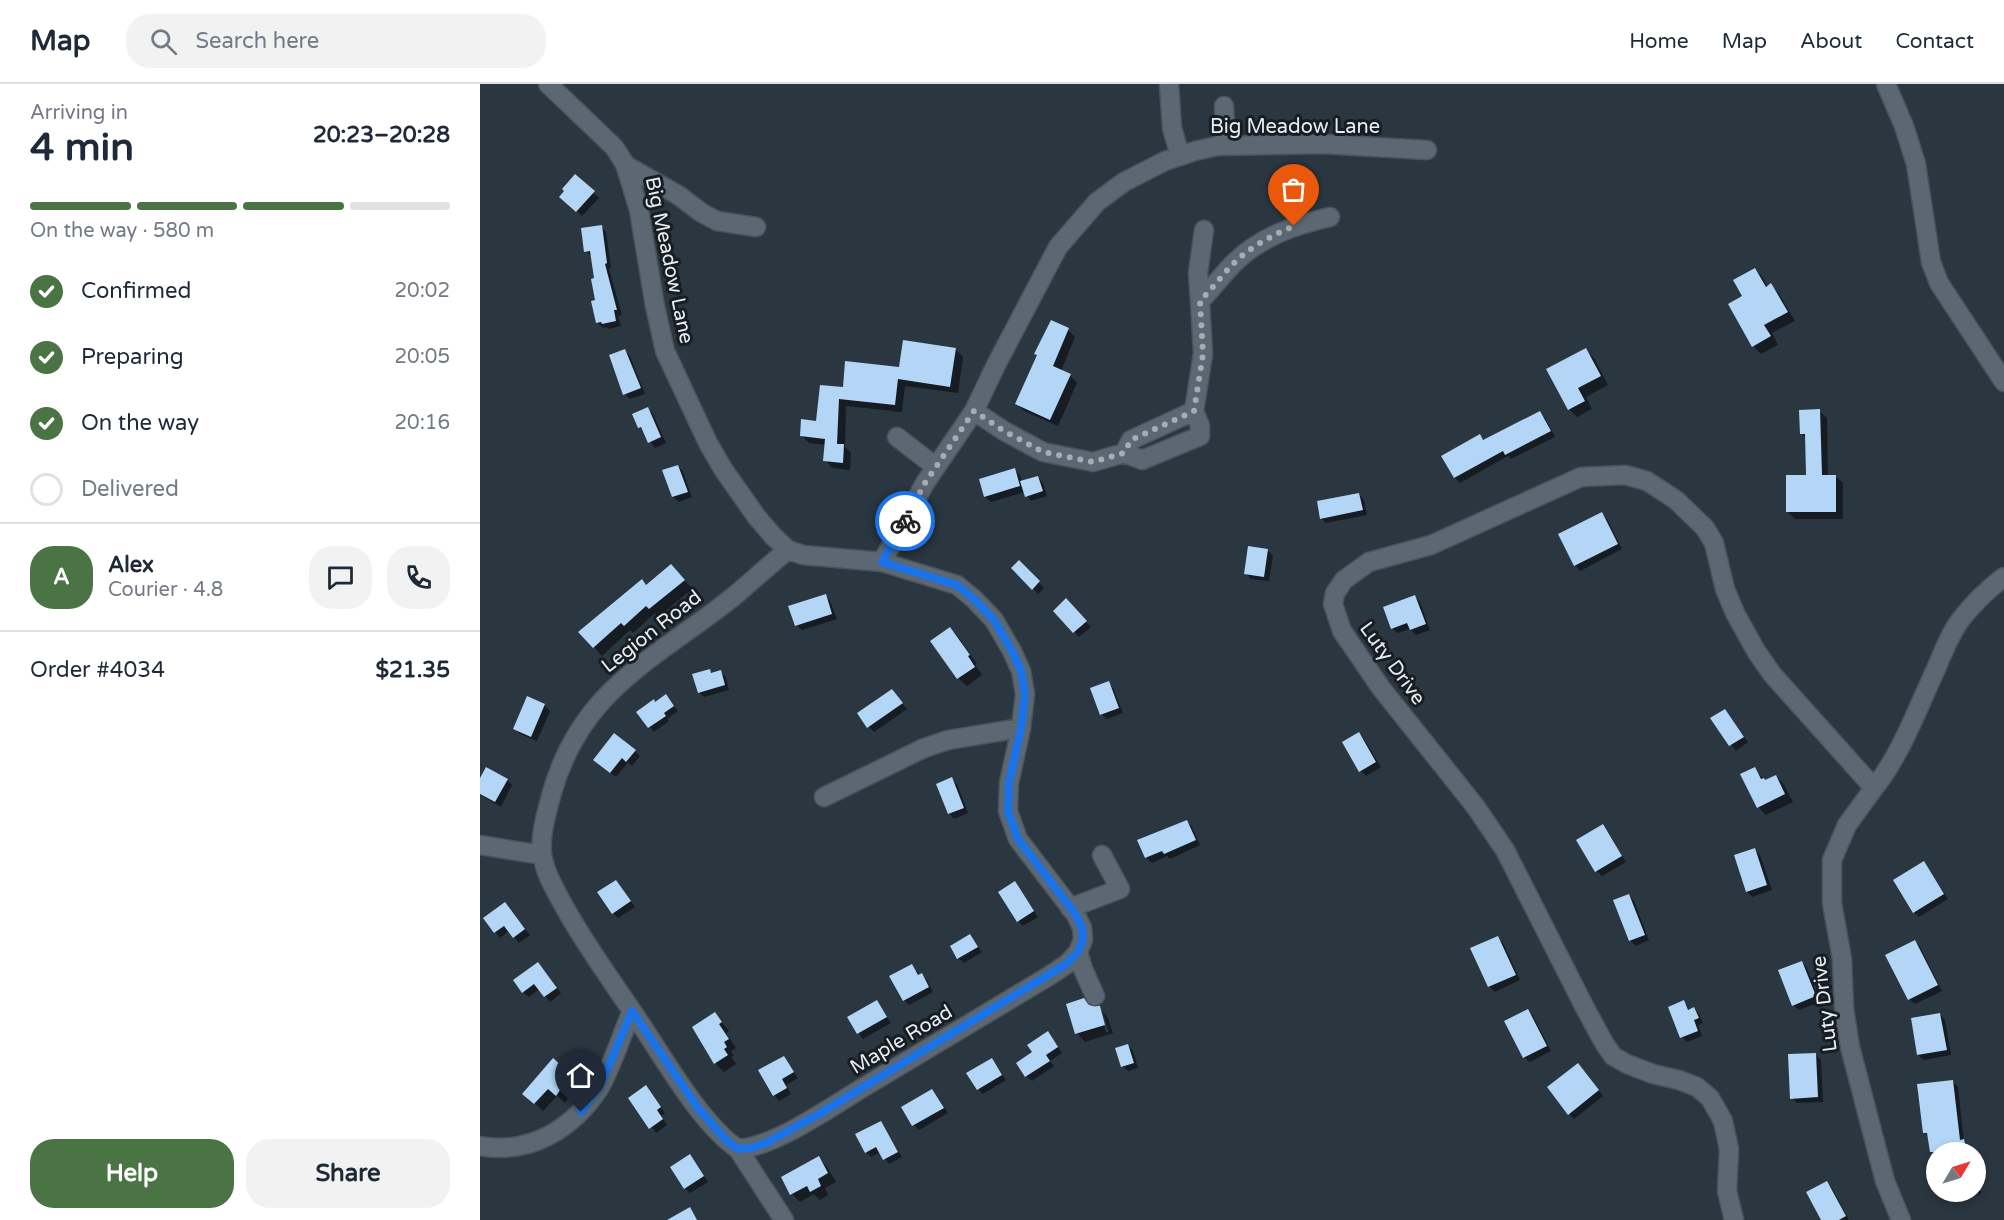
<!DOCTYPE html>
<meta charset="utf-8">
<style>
:root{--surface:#fff;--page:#f2f2f3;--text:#1f2937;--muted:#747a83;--line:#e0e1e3;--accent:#4a7443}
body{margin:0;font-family:"Varela Round",sans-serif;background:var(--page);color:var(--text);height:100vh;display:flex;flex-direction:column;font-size:22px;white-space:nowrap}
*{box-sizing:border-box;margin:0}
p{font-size:20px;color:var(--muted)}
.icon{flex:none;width:33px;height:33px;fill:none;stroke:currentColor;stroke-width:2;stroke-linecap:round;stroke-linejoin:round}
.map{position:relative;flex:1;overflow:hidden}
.sheet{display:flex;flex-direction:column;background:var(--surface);width:480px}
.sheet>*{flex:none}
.needle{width:39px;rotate:52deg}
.tools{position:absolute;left:1446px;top:1058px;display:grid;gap:12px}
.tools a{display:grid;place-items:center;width:60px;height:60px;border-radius:50%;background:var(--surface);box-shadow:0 3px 9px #0003;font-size:30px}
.pin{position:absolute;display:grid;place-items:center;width:51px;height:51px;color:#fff;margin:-62px -26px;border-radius:50% 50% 50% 0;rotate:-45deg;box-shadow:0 0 6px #0007}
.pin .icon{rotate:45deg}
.courier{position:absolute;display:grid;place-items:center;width:60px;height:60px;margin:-30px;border:4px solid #1a73e8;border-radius:50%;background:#fff;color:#222;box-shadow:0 2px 8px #0007}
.headline em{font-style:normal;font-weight:800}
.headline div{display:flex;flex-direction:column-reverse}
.headline{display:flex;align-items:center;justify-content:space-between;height:102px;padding:0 30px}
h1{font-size:39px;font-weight:800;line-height:45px}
.bar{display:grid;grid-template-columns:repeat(4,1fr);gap:9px 6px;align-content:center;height:72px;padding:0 30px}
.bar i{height:8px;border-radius:4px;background:var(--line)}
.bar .current{background:var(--accent)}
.bar p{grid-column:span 4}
.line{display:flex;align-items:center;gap:15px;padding:0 30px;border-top:2px solid var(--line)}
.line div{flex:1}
.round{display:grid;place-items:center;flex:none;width:63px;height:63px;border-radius:24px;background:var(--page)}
ol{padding:0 30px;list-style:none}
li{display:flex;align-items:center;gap:18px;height:66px}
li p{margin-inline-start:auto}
li .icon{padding:6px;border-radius:50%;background:var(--accent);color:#fff;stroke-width:4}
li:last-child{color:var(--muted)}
li i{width:33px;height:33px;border:3px solid var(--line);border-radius:50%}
.primary-button{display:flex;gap:12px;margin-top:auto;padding:12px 30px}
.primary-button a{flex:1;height:69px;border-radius:24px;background:var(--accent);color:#fff;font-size:24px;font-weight:800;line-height:69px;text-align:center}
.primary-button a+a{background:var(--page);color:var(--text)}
header{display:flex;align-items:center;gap:36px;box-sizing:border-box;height:84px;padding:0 30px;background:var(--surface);border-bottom:2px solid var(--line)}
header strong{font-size:28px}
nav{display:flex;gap:33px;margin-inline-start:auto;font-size:21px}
.search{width:420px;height:54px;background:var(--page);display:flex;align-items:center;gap:15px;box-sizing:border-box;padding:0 21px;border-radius:24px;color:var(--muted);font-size:22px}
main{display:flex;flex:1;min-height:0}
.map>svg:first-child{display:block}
</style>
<header>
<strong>Map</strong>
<div class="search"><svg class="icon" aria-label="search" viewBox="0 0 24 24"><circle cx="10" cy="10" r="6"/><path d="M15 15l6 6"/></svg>Search here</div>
<nav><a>Home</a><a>Map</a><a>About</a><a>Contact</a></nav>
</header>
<main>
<section class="sheet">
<div class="headline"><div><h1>4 min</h1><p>Arriving in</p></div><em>20:23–20:28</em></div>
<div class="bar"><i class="current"></i><i class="current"></i><i class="current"></i><i></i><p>On the way · 580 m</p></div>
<ol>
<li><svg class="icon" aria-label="check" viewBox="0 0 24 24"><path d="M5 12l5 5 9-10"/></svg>Confirmed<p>20:02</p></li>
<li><svg class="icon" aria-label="check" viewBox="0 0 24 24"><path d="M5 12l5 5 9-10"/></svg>Preparing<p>20:05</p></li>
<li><svg class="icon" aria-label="check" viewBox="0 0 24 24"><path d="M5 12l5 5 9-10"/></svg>On the way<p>20:16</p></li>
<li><i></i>Delivered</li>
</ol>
<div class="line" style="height:108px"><b class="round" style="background:var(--accent);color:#fff">A</b><div><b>Alex</b><p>Courier · 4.8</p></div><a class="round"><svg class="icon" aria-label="chat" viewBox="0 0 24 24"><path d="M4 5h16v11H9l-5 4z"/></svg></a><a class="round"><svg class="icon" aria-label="phone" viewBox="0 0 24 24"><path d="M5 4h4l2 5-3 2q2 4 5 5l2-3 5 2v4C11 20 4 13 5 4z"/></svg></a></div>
<div class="line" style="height:78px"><div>Order #4034</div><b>$21.35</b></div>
<div class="primary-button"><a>Help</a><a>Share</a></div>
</section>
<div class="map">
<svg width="1524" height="1136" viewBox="0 0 1524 1136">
<rect width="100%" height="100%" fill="#2a3640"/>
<path fill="#0007" fill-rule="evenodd" d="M95 92 119 114 102 132 81 113Z
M121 142 126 148 131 184 129 185 142 231 138 232 141 242 128 245 126 243 123 244 117 238 116 195 111 172 106 167Z
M1275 185 1283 194 1288 203 1291 201 1299 210 1315 237 1292 249 1298 261 1281 270 1273 262Z
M588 246 595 253 581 287 590 291 597 299 578 342 544 327 537 320Z
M475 265 483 273 478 309 425 302 422 328 366 322 365 363 371 369 370 386 352 384 345 376 346 361 329 359 321 351 337 339 364 305Z
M1106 266 1114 274 1128 301 1106 313 1112 325 1097 333 1089 325Z
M145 267 150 272 165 310 150 315 145 310Z
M168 325 173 330 186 359 175 364 160 343Z
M1339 327 1347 334 1348 392H1355L1363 399V435H1315L1308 428 1328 392 1327 355 1321 349Z
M1060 329 1065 334 1075 353 1031 375 1028 372 980 399 975 394 963 373 1000 352 1005 357Z
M198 382 203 388 212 413 199 418 193 413 184 387Z
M534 386 540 391 542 398 558 393 563 399 567 412 551 417 545 408 511 418 505 413 500 396Z
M879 410 884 416 887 431 846 439 841 434Z
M1122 430 1127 435 1142 465 1100 487 1095 481Z
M787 466 793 472 789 497 771 495 766 489Z
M539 478 564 504 558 510 533 484Z
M199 490 212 505 178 533 175 529 153 549 150 546 122 572 100 548 166 502Z
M345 511 350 517 357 535 322 546 316 541Z
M935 513 940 518 950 546 936 551 930 545 917 549 912 544Z
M586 517 611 543 599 553 575 527Z
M470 545 478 553 497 580 495 581 502 591 487 602 478 594Z
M230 587 233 590 240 588 246 593 249 606 224 613 219 608Z
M628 599 633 604 643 629 627 635 621 630Z
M412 607 427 625 394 648 389 643Z
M48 614 64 621 70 627 57 657 40 650 35 644Z
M190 617 198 627 187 635 189 637 174 648 159 628 176 619Z
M1245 627 1268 658 1256 667 1233 635Z
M879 650 884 655 901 683 886 692 881 687Z
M155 667 160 672 152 682 148 678 136 693 120 681Z
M1274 685 1286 698 1296 692 1304 701 1313 718 1286 731 1278 723Z
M471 695 477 700 488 729 474 735 469 729Z
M27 696 32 701 21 723 0 711V697Z
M707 737 712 743 720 761 690 775 687 772 672 779 666 773Z
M1123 742 1128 748 1146 778 1122 792 1117 787 1099 757Z
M1275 766 1280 771 1292 806 1272 813 1267 807Z
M1444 779 1468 815 1439 833 1434 828Z
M534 799 558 833 543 842 538 837Z
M141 804 155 823 138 834 133 829Z
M1149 811 1154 817 1169 856 1156 862 1150 856Z
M25 820 50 851 39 859 29 847 20 854 5 835Z
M490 852 502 868 484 879 478 874Z
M1017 854 1023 859 1040 896 1015 908 1009 902 992 865Z
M1434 858 1440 863 1462 907 1435 920 1429 915Z
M1322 878 1327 884 1340 918 1319 926 1313 921Z
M432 882 440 891 441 890 447 896 453 908 429 921 424 916Z
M63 885 81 909 70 918 59 905 49 913 43 908Z
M396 918 411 939 383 955 369 934Z
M1204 918 1210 927 1214 925 1219 930 1223 939 1218 941 1222 952 1207 958 1202 953Z
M610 923 619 924 627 932 633 949 605 958 597 949ZM620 929H623L629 948H626Z
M1048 927 1053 932 1071 967 1050 978 1044 973Z
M235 930 249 947 246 949 256 964 251 967 254 972 251 973 256 980 244 988 235 979 214 944Z
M1460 930 1465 936 1471 971 1444 976 1438 971Z
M568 949 582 969 570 977 574 982 552 997 546 992 554 969Z
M647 961 653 967 658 984 648 987 642 982Z
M1336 971 1341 976 1343 1018 1317 1019 1312 1014Z
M304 974 318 994 306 1001 311 1010 299 1017 294 1011Z
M73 976 99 999 85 1019 77 1012 63 1027 53 1018Z
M512 976 526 996 503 1010 498 1005Z
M1103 986 1123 1012 1094 1035 1089 1030Z
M1473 998 1478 1003 1484 1058 1489 1062 1490 1068H1456V1081L1450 1054 1444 1048Z
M166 1003 185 1029 181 1032 187 1041 176 1049 150 1014Z
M452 1007 468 1029 439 1046 434 1041Z
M401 1039 422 1073 409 1080 400 1068 391 1073 386 1068Z
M210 1072 228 1098 210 1109 205 1104Z
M339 1074 347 1083 356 1098 345 1104 348 1111 340 1116 334 1110 320 1118 312 1110Z
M1496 1090 1501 1110 1470 1118 1464 1113 1463 1107H1496Z
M1347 1099 1352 1104 1369 1136H1342Z"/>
<path fill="#b3d6f7" d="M95 90 115 107 96 128 79 113 84 107 82 105Z
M122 141 127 179 125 180 137 226H134L136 237 122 240 121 238 116 239 111 217 115 216 111 195 114 194 110 167 104 168 101 144Z
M1275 184 1286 203 1291 199 1308 228 1284 241 1291 252 1272 263 1248 220 1262 212 1253 196Z
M571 236 589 244 573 282 591 290 570 336 535 320 557 271 554 270Z
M423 256 476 264 470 303 418 295 415 321 359 315 357 360H364L363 379 343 377 345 355 320 352 321 335 336 337 340 301 363 303 365 277 419 283Z
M1106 264 1121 292 1098 304 1105 317 1088 326 1066 285Z
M145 265 161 304 143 311 129 271Z
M168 323 181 353 168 359 161 343 158 344 152 330Z
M1340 325 1342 391H1356V428H1306V391H1326L1325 350H1320L1319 326Z
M1060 327 1071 347 1025 371 1023 367 974 394 961 372 1000 350 1003 356Z
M198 381 208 408 192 413 182 386Z
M535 384 540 402 504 413 499 395Z
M558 392 563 407 545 413 540 397Z
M879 409 883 426 840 435 837 417Z
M1122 428 1138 460 1094 482 1078 450Z
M768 462 788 465 784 493 764 490Z
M539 476 560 497 552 506 531 484Z
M191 480 205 496 169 525 166 522 144 542 141 539 113 564 98 548 162 495 166 501Z
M346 510 352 530 315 542 308 522Z
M935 511 946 540 930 546 927 539 911 545 903 523Z
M586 514 607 537 593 549 573 527Z
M470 543 490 571 488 572 495 583 477 595 450 557Z
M230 585 231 589 241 586 245 601 218 609 212 590Z
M629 597 639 624 620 631 610 604Z
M412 605 423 619 387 644 377 629Z
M186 610 194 622 184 629 186 632 168 644 156 628 174 615 175 618Z
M47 612 65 620 51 653 33 645Z
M1245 625 1264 653 1249 662 1230 634Z
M879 648 896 678 879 688 862 658Z
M134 649 156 666 146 678 142 674 130 689 113 676Z
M6 683 28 695 15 718 0 710V694Z
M1275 683 1281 695 1284 694 1285 696 1296 691 1305 710 1277 724 1260 690Z
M472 693 484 724 468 730 456 700Z
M707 736 716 756 684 770 682 767 665 774 657 756Z
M1123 740 1142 772 1115 788 1096 756Z
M1275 764 1287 801 1266 808 1254 771Z
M1444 777 1464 810 1433 829 1413 796Z
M136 796 151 817 132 830 117 808Z
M535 797 554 827 537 838 518 808Z
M1149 810 1165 851 1149 857 1133 816Z
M25 818 45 845 33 854 24 842 14 849 3 834Z
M490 850 498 863 477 875 470 862Z
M1018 852 1036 891 1008 903 990 864Z
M1435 856 1458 901 1428 916 1405 871Z
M1322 877 1336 912 1312 922 1298 886Z
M58 878 77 904 64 913 54 900 42 909 33 896Z
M432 880 438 891 442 889 449 903 423 917 409 892Z
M604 914 609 921 620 922 625 941 595 950 586 920Z
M397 916 407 933 377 950 367 933Z
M1204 916 1208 926 1214 923 1219 934 1214 936 1218 947 1200 954 1188 923Z
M1048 925 1067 962 1043 974 1024 937Z
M235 928 242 938 239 940 249 955 244 958 247 963 244 965 248 971 234 980 212 943Z
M1460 929 1467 966 1437 971 1431 934Z
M568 947 578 963 566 971 570 977 545 993 536 979 552 968 547 961Z
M648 960 654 979 641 983 635 964Z
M1336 969 1338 1013 1310 1015 1308 970Z
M304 972 314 988 302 995 307 1004 293 1012 278 986Z
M73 974 91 990 76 1012 68 1005 54 1020 42 1010Z
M512 974 522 991 497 1006 486 989Z
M1098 979 1119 1006 1088 1031 1067 1003Z
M1473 996 1480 1056 1484 1055 1487 1068H1450L1447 1049H1443L1437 1000Z
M166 1001 181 1023 177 1026 183 1035 169 1045 148 1014Z
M452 1005 464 1024 432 1042 421 1023Z
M401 1037 418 1068 403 1076 396 1063 385 1069 375 1050Z
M210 1070 224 1092 204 1105 190 1083Z
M339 1072 348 1089 338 1095 341 1102 330 1108 327 1102 310 1111 301 1093Z
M1347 1097 1366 1132 1359 1136H1341L1326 1108Z
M210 1123 217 1136H187Z"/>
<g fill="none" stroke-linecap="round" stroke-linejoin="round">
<defs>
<path id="minor" d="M68 0 134 63 145 80 159 126 175 222 185 267 228 359 243 385 276 432 293 452 308 466 323 471 402 478 477 501 494 515 514 536 532 567 541 587 545 610 541 644 529 699 528 727 538 755 596 831 602 844 603 856 598 868 603 885 615 912
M689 0 692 44 700 72
M1406 0 1424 42 1436 80 1451 178 1459 199 1524 298
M744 22 746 62
M145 81 198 111 222 129 237 137 276 143
M720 217 718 189 724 146
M494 327 524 347 563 368 613 378 644 369 662 376 720 352V342L714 327 723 270 720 217C732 205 742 191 754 179 780 153 815 141 850 133
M417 353 456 383
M644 369 651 356 714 327
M402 478 445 399 494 327 516 281 578 163 617 118 644 98 685 77 715 67 737 62 842 60 947 66
M1394 704C1422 669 1437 625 1456 585 1463 568 1470 550 1481 535 1493 520 1508 505 1524 493
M344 713 444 664 468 656 541 644
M0 761 62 771
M590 824 640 805 622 771
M152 927C180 967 219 1039 258 1065L304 1136
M0 1062C50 1071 93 1045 120 1003 132 982 142 950 152 927 129 893 105 860 85 824 76 807 65 790 62 770 60 750 66 732 71 712 100 605 174 576 253 513 271 498 289 481 308 466
M258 1065C295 1063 352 1022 384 1003 446 966 507 929 569 892L587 880 598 868
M1254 1136 1247 1107 1249 1065 1243 1037 1230 1014 1217 1003 1199 996 1173 990 1147 980 1133 972 1124 959 1104 922 1025 766 995 722 901 604 862 547 853 520 855 509 864 496 889 478 951 461 1101 393 1145 391 1167 397 1196 416 1225 444 1234 459 1245 505 1255 529 1276 567 1292 590 1394 704 1367 741 1352 776V819L1362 875 1364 924 1370 963 1405 1097 1421 1136"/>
</defs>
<use href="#minor" stroke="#49535c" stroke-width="21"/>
<use href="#minor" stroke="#5b6773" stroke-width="18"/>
</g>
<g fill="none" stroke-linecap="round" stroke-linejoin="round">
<path stroke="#a4adb5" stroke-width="6" stroke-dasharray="0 10.8" d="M425 437 445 399 494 327 524 347 563 368 613 378 644 369 651 356 714 327 723 270 720 217C732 205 742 191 754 179 771 162 793 151 814 142"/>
<path stroke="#1a73e8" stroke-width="8" d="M101 1028 120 1002 152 927 218 1024 248 1058 258 1065 271 1064 286 1059 339 1030 586 880 598 868 603 856 602 844 596 831 538 755 528 727 529 699 541 644 545 610 541 586 532 567 514 536 494 515 477 501 402 478 425 437"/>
</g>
<g text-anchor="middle" stroke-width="6" stroke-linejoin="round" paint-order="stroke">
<g font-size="20" fill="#e6edf4" stroke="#171d21">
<text x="815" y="49">Big Meadow Lane</text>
<text transform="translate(190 176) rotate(78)" y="7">Big Meadow Lane</text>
<text transform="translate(171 547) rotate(-38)" y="7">Legion Road</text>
<text transform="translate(913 579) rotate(54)" y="7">Luty Drive</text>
<text transform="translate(1344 920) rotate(-97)" y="7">Luty Drive</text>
<text transform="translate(421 955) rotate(-31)" y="7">Maple Road</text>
</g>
</g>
</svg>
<div class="tools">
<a><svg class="needle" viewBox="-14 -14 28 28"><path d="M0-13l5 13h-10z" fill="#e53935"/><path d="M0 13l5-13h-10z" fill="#747a83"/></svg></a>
</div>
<div class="pin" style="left:814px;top:142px;background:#ea580c"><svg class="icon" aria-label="bag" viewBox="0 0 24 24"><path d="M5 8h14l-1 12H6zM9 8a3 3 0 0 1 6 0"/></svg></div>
<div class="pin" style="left:101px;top:1028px;background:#1f2937"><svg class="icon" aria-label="home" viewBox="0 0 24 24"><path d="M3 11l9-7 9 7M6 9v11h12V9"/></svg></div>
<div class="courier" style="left:425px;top:437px"><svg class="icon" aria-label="bike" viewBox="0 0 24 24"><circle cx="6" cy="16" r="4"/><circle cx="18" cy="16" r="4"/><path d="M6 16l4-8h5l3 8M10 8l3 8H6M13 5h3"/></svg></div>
</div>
</main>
